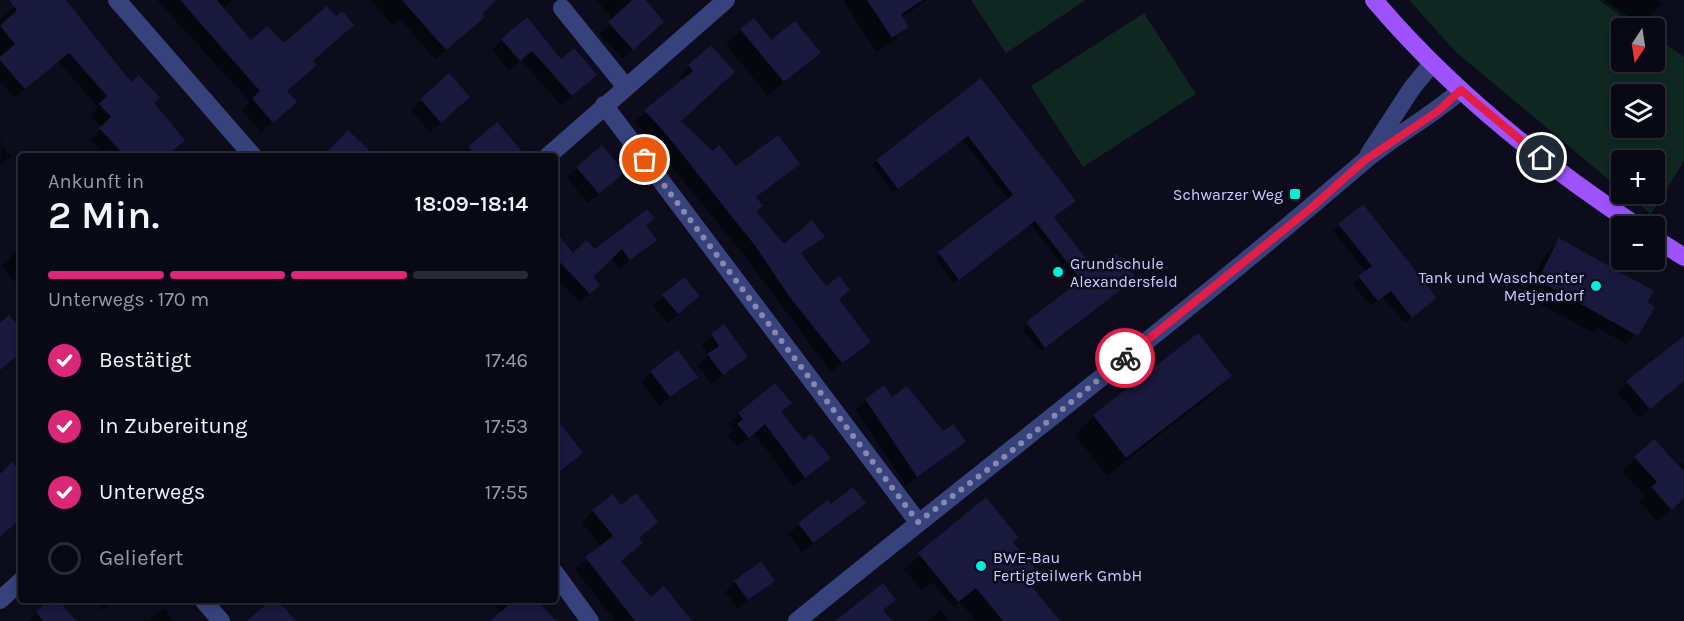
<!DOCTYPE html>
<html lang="de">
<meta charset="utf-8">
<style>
:root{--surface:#090916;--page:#171723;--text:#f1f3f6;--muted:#999aa1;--line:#292a35;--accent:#db2777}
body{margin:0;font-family:Karla,sans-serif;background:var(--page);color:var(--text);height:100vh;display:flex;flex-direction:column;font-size:22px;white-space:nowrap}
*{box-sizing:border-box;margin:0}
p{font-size:20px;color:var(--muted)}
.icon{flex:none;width:33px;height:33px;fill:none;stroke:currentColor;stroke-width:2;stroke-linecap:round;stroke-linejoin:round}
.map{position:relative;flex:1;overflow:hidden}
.sheet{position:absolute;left:18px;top:153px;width:540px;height:450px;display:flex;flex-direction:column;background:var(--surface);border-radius:6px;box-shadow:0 3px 9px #0003,0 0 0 2px var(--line)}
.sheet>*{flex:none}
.needle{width:39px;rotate:192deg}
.buttons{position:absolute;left:1611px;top:18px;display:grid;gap:12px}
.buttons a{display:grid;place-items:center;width:54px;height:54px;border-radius:6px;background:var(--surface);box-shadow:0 3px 9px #0003,0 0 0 2px var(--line);font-size:30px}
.pin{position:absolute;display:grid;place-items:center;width:51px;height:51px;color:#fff;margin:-26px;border:3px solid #fff;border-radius:50%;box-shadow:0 2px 6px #0007}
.courier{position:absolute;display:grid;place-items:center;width:60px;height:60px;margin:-30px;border:4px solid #e11d48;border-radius:50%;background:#fff;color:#222;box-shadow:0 2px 8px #0007}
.overview em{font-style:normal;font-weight:600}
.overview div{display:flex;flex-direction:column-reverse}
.overview{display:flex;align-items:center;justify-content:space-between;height:102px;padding:0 30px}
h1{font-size:39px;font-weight:600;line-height:45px}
.bar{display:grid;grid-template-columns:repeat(4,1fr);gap:9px 6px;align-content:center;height:72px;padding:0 30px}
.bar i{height:8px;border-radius:4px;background:var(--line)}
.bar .on{background:var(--accent)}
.bar p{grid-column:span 4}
ol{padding:0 30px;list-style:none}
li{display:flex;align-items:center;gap:18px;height:66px}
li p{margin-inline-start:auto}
li .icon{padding:6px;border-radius:50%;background:var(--accent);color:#fff;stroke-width:4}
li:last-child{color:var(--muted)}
li i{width:33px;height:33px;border:3px solid var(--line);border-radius:50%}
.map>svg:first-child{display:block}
</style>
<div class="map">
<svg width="1684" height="621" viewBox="0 0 1684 621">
<rect width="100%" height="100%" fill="#0c0c1d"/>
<path fill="#0f2621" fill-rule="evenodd" d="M971 0H1086L1006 53Z
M1409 0H1605L1645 28H1622V62H1654L1655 36 1684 57V161L1651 214 1626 194H1654V160H1622L1621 190 1456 52ZM1622 94H1654V128H1622Z
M1144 13 1196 94 1083 167 1031 86Z"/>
<path fill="#0007" d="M19 0H64L131 84 152 104 174 156H106L90 139 102 128 90 115 98 107 58 61 14 98 0 81V19L20 2Z
M157 0H232L223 9 251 43 284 45 312 62 286 91 284 113 261 132 242 110 250 102Z
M370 0H494L480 14 473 27 435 59 400 19 393 25Z
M596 0H644L652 32 622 59 600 34 614 20Z
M843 0H926L902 18 907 27 892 42 876 52Z
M1599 0H1658L1662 3 1637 28Z
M741 30 771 43 819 53 768 96 726 45Z
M502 40 561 61 585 85 561 105 521 60 509 70 492 50Z
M711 47 680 122 713 153 736 168 798 164 755 198V212L784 246 823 236 800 255 826 288 848 290 838 300 869 342 831 372 746 258 635 121 683 81 679 76Z
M449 75 458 107 430 132 411 110Z
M981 81 1053 218 1094 272 1129 283 1040 351 1022 328 1077 285 1030 224 954 283 935 258 1009 200 962 139 893 193 872 165Z
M2 129V146L11 156 0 166Z
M469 148 513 156H462Z
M577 168 613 182 588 203 567 178Z
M1339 225 1435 298 1405 323 1383 297 1370 306 1353 284 1366 272 1333 231Z
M644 226 655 240 619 269 611 258 591 277 598 285 580 303 555 277V233L573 255 595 251Z
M1560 240 1645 303 1640 329 1625 344 1599 328 1594 333 1524 296 1545 255Z
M21 247V280L17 284 1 266Z
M684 279 688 306 667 323 653 306Z
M723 326 746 356 712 384 698 366 708 355 701 346Z
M1655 358 1677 384 1639 418 1617 392Z
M651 372 696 376 659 406 641 382Z
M1230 376 1211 395 1107 476 1075 435 1094 416Z
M892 399 943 433 964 441 906 486 856 410 866 400Z
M780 413 803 442 829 458 794 487 754 433 738 447 728 435 734 429 729 424 739 414Z
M555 424 581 453 555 476Z
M1654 441 1678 467 1684 461V497L1658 522 1639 501 1645 496 1622 471Z
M986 499 1011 542 1032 589 1058 621H976L960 602 954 607 932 582 921 590 904 569Z
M827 502 830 506 864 503 802 552 788 534Z
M621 507 656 522 638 539 620 562 651 599 683 621H615L575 569 601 547 582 523 593 511Z
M773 581 738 609 725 592 735 582Z
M52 600H56L74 621H29Z
M95 600H115L103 610Z
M491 600H535L548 621H493L502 613Z
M164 609 173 621H148Z
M940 610 950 621H927Z"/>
<path fill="#19183d" d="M9 0H66L131 82 139 75 160 98 154 103 185 140 167 156H125L99 128 111 117 99 104 107 96 69 53 25 89 0 60V57L15 44 0 26 17 10Z
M180 0H217L251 40 267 26 284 43 327 6 336 16 342 11 354 25 313 61 317 65 287 91 297 102 273 123 252 98 260 91Z
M402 0H496L482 14 485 17 446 50Z
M632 0H646L664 22 633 50 608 22Z
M867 0H923L901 14 909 27 892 38Z
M527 17 561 59 574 48 597 75 572 96 532 51 520 61 501 39Z
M754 18 771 40 795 21 821 53 784 82 740 29Z
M711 45 735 72 681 121 713 151 719 145 736 166 778 135 800 164 756 197 763 206 756 211 784 244 812 220 825 237 801 253 826 286 839 276 850 290 839 299 871 342 842 363 789 296 756 247 666 134 644 110 693 71 688 65Z
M449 73 470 97 441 123 420 99Z
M981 78 1076 201 1054 217 1095 270 1116 253 1136 278 1045 348 1026 322 1081 280 1035 221 959 280 938 252 1013 195 968 136 898 189 876 160Z
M497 122 526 156H476L468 147Z
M348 130 375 156H323Z
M602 145 625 172 599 194 576 167Z
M1363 204 1437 298 1412 318 1391 291 1378 301 1358 276 1372 266 1338 224Z
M647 209 655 218 646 226 657 240 630 260 622 249 593 277 600 285 590 294 555 257V231L573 253 586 240 595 249Z
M1559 238 1654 291 1647 302 1655 307 1638 336 1538 280Z
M684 277 700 296 678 314 662 295Z
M9 315 21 328V352L0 370V323Z
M724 324 748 357 723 375 707 354 719 346 711 334Z
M1198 333 1232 376 1126 458 1093 415Z
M1684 336V381L1650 409 1626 381Z
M678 350 698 377 670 397 650 371Z
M775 383 792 403 781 412 804 440 811 434 831 458 805 478 765 424 749 438 737 424 743 419 738 413Z
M884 385 892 397 907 386 943 431 953 424 966 442 917 477 865 399Z
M555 417 583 453 555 475Z
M1654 439 1684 471V498L1672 510 1651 487 1657 482 1634 457Z
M12 462 21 472V518L0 537V474Z
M853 487 866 503 813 543 798 523 828 500 831 504Z
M636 493 658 522 639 538 643 543 621 561 651 597 664 586 692 621H635L585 557 613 536 592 510 613 494 621 505Z
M986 497 1018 537 1013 542 1044 579 1033 588 1060 621H1003L976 588 958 602 918 553Z
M761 561 775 581 748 600 734 581Z
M883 583 896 600 883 610 892 621H835Z
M50 600H58L76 621H43L36 612Z
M271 600H277L296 621H247Z
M514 600H537L556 621H490Z"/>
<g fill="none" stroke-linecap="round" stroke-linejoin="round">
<path stroke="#37417b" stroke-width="18" d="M117 0 253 156
M562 8 625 86
M604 105 918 522
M1369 154 1412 88 1431 65
M548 156 726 0
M555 573 590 621
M0 600 21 581
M203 600 221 621
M797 621C985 468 1178 321 1362 163 1393 136 1430 118 1461 90"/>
<path stroke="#9d52fc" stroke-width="18" d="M1374 0C1449 89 1540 162 1637 226
M1654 238 1684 257"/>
</g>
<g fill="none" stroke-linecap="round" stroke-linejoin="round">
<path stroke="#8689af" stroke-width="6" stroke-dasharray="0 10.8" d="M645 160 918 522 1003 458 1125 358"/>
<path stroke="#e11d48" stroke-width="8" d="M1125 358 1311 208 1365 160 1438 111 1461 90 1542 158"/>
</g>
<g fill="#04eedb" stroke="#0c0c1d" stroke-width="2">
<rect x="1289" y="188" width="12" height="12" rx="3"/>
<circle cx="1058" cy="272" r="6"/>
<circle cx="1596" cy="286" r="6"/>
<circle cx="981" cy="566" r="6"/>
</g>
<g text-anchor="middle" stroke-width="5" stroke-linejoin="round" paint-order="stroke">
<g font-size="16" fill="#c8ccfe" stroke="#0c0c1d" text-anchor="end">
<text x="1283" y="200">Schwarzer Weg</text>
<text x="1070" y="269" text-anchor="start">Grundschule<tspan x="1070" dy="18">Alexandersfeld</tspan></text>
<text x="1584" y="283">Tank und Waschcenter<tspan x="1584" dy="18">Metjendorf</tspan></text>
<text x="993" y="563" text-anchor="start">BWE-Bau<tspan x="993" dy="18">Fertigteilwerk GmbH</tspan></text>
</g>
</g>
</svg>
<div class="buttons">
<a><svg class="needle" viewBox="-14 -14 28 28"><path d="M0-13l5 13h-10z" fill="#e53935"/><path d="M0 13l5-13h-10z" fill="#999aa1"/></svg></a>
<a><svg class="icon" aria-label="layers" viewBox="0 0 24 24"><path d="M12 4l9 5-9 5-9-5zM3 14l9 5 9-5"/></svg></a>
<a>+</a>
<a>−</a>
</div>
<div class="pin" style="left:645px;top:160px;background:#ea580c"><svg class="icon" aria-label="bag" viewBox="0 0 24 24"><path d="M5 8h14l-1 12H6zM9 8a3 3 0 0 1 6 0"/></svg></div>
<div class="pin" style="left:1542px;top:158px;background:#1f2937"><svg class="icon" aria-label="home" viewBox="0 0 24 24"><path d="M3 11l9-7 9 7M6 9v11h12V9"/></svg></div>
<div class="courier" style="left:1125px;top:358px"><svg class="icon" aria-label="bike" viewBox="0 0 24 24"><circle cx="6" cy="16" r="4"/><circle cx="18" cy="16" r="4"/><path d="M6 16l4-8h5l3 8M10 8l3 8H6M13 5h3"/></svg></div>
<section class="sheet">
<div class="overview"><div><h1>2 Min.</h1><p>Ankunft in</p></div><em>18:09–18:14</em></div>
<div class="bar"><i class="on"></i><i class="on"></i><i class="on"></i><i></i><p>Unterwegs · 170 m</p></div>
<ol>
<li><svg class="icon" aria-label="check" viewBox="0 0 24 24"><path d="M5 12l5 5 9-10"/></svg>Bestätigt<p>17:46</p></li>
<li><svg class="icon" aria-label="check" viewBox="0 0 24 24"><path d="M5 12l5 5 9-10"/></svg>In Zubereitung<p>17:53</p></li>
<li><svg class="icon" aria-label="check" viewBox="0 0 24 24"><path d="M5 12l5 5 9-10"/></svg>Unterwegs<p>17:55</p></li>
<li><i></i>Geliefert</li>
</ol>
</section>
</div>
